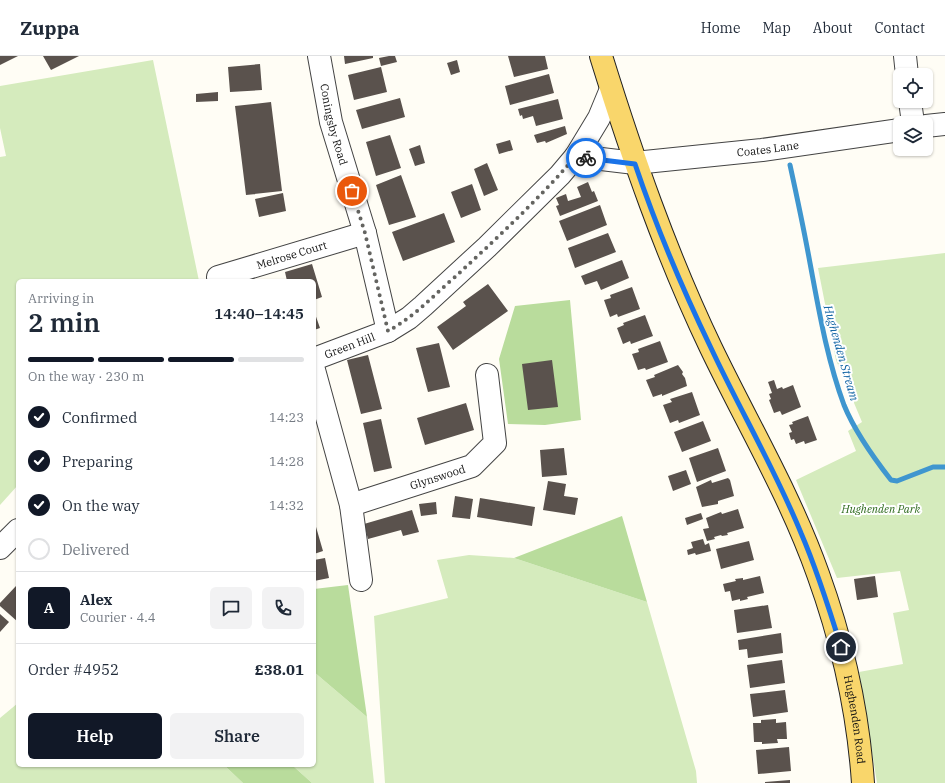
<!DOCTYPE html>
<meta charset="utf-8">
<style>
:root{--surface:#fff;--page:#f2f2f3;--text:#1f2937;--muted:#747a83;--line:#e0e1e3;--accent:#111827}
body{margin:0;font-family:"IBM Plex Serif",serif;background:var(--page);color:var(--text);height:100vh;display:flex;flex-direction:column;font-size:15px;white-space:nowrap}
*{box-sizing:border-box;margin:0}
p{font-size:13px;color:var(--muted)}
.icon{flex:none;width:22px;height:22px;fill:none;stroke:currentColor;stroke-width:2;stroke-linecap:round;stroke-linejoin:round}
.map{position:relative;flex:1;overflow:hidden}
.panel{position:absolute;left:16px;top:223px;width:300px;height:488px;display:flex;flex-direction:column;background:var(--surface);border-radius:6px;box-shadow:0 1px 3px #0004}
.panel>*{flex:none}
.tools{position:absolute;left:893px;top:12px;display:grid;gap:8px}
.tools a{display:grid;place-items:center;width:40px;height:40px;border-radius:6px;background:var(--surface);box-shadow:0 1px 3px #0004;font-size:20px}
.pin{position:absolute;display:grid;place-items:center;width:34px;height:34px;color:#fff;margin:-17px;border:2px solid #fff;border-radius:50%;box-shadow:0 1px 4px #0007}
.courier{position:absolute;display:grid;place-items:center;width:40px;height:40px;margin:-20px;border:3px solid #1a73e8;border-radius:50%;background:#fff;color:#222;box-shadow:0 1px 5px #0007}
.overview em{font-style:normal;font-weight:600}
.overview div{display:flex;flex-direction:column-reverse}
.overview{display:flex;align-items:center;justify-content:space-between;height:68px;padding:0 12px}
h1{font-size:26px;font-weight:600;line-height:30px}
.bar{display:grid;grid-template-columns:repeat(4,1fr);gap:6px 4px;align-content:center;height:48px;padding:0 12px}
.bar i{height:5px;border-radius:3px;background:var(--line)}
.bar .on{background:var(--accent)}
.bar p{grid-column:span 4}
.line{display:flex;align-items:center;gap:10px;padding:0 12px;border-top:1px solid var(--line)}
.line div{flex:1}
.round{display:grid;place-items:center;flex:none;width:42px;height:42px;border-radius:6px;background:var(--page)}
ol{padding:0 12px;list-style:none}
li{display:flex;align-items:center;gap:12px;height:44px}
li p{margin-inline-start:auto}
li .icon{padding:4px;border-radius:50%;background:var(--accent);color:#fff;stroke-width:4}
li:last-child{color:var(--muted)}
li i{width:22px;height:22px;border:2px solid var(--line);border-radius:50%}
.primary-button{display:flex;gap:8px;margin-top:auto;padding:8px 12px}
.primary-button a{flex:1;height:46px;border-radius:6px;background:var(--accent);color:#fff;font-size:16px;font-weight:600;line-height:46px;text-align:center}
.primary-button a+a{background:var(--page);color:var(--text)}
header{display:flex;align-items:center;gap:24px;box-sizing:border-box;height:56px;padding:0 20px;background:var(--surface);border-bottom:1px solid var(--line)}
header strong{font-size:19px}
nav{display:flex;gap:22px;margin-inline-start:auto;font-size:14px}
.map>svg:first-child{display:block}
</style>
<header>
<strong>Zuppa</strong>
<nav><a>Home</a><a>Map</a><a>About</a><a>Contact</a></nav>
</header>
<div class="map">
<svg width="945" height="727" viewBox="0 0 945 727">
<rect width="100%" height="100%" fill="#fffdf5"/>
<path fill="#d5ebbd" d="M153 4 199 225H18V429L0 449V101L6 100 0 72V30Z
M945 197V727H877L859 616 903 608 893 557 909 554 900 515 837 522 796 424 856 395 848 375 862 366 836 304 818 212Z
M469 499 514 502 647 546 696 715 697 727H385L374 560 448 542 437 504Z
M314 616 367 661 374 727H312L292 709H314Z
M18 647V709H224L243 727H0V662Z"/>
<path fill="#b9dc9c" d="M570 244 581 364 545 369 508 368 499 303 515 250Z
M622 460 647 546 514 502Z
M348 529 367 661 314 616V533Z
M224 709H292L312 727H243Z"/>
<g fill="none" stroke-linecap="round" stroke-linejoin="round">
<path stroke="#3f96cf" stroke-width="5" d="M790 109C797 141 804 174 810 207 819 255 827 303 844 349 855 376 873 401 891 424L897 425 933 411H945"/>
</g>
<path fill="#5a524d" d="M0 0H18L0 9Z
M43 0H79L51 14Z
M344 0H373V2L345 8Z
M389 0H395L397 6 381 10 379 2Z
M508 0H545L548 13 514 21Z
M457 4 460 16 451 19 447 7Z
M260 8 262 34 230 36 228 11Z
M381 11 387 36 354 44 348 19Z
M549 18 554 37 510 49 505 30Z
M218 36V45L196 46V38Z
M400 42 405 61 362 73 356 54Z
M558 43 563 63 536 70 533 60 523 63 522 59 520 60 518 53Z
M271 46 282 135 246 139 235 50Z
M565 70 567 78 546 87 545 85 537 87 534 79Z
M390 79 401 112 376 120 366 86Z
M510 84 513 94 499 98 496 88Z
M420 89 425 107 415 110 409 93Z
M487 107 498 134 484 140 474 113Z
M401 119 416 161 389 169 376 129Z
M588 126 592 136 594 135 598 145 560 160 556 150 559 149 556 142 566 138 568 145 581 141 577 131Z
M472 128 481 154 461 162 451 136Z
M283 137 286 155 259 161 255 143Z
M600 149 607 169 567 185 559 165Z
M444 157 455 186 403 205 392 176Z
M608 177 616 196 575 212 568 192Z
M622 204 629 222 601 234 597 225 585 229 581 220Z
M312 208 322 241 314 244V225H287L285 216Z
M488 228 508 255 453 294 437 271 466 250 463 246Z
M632 231 640 253 618 261 617 258 610 261 604 244 611 242 610 239Z
M314 255 320 272 314 274Z
M645 259 653 280 631 288 630 285 623 288 617 272 624 269 623 267Z
M660 285 668 306 646 314 645 312 638 314 632 298 639 296 638 293Z
M439 287 450 331 428 336 416 292Z
M368 299 382 353 361 358 347 304Z
M552 304 558 351 528 354 522 308Z
M678 309 683 316 682 318 685 322 687 330 662 340V338L653 341 646 324 655 321 654 319Z
M774 324 777 333 782 331 783 333 793 329 801 351 782 359 780 355 774 357 769 344 771 343 769 338 772 337 768 326Z
M692 336 700 359 679 367 678 364 670 367 663 349 672 346 670 343Z
M466 347 474 374 425 389 417 362Z
M808 360 817 384 805 388 804 385 796 388 794 383 791 384 789 377 792 376 789 369 793 368 792 366Z
M381 363 392 412 374 416 363 367Z
M703 365 711 385 682 396 674 376Z
M564 392 567 419 542 421 540 394Z
M718 392 726 415 697 426 689 402Z
M686 414 691 428 673 435 668 420Z
M728 422 730 424 734 440 718 445V448L702 451 696 431 711 424 712 427Z
M548 425 566 428 564 440 578 442 575 459 543 454Z
M455 440 473 443 470 463 452 461Z
M480 442 535 451 532 470 477 461Z
M436 446 437 458 421 460 419 448Z
M738 453 744 472 727 477 728 479 722 480 721 479 714 481 715 483 707 485 703 473 709 472 706 462 721 456 722 458Z
M412 454 419 476 403 480 401 474 368 483 364 468Z
M701 457 703 463 687 469 685 462Z
M314 464 323 495 314 498Z
M703 483 705 489 709 487 711 495 696 499 695 497 688 499 687 494 693 492 691 486Z
M749 485 754 504 721 513 716 493Z
M325 502 329 522 314 525V504Z
M760 520 764 537 747 541 748 543 740 545V543L732 545 730 535 725 536 723 528 736 525 735 523 743 522V524Z
M875 520 878 541 857 544 854 523Z
M16 530 18 532V566L0 550V547Z
M768 549 772 572 737 577 734 554Z
M0 558 9 566 0 576Z
M781 577 783 597 748 602 747 593 739 594 738 584Z
M782 604 785 627 750 632 747 609Z
M785 634 788 656 753 661 750 638Z
M776 663V667L786 666 787 683H777L778 687 762 688V686H754L753 667H761V664Z
M789 691 791 715 758 718 756 694Z
M790 724V727H765V726Z"/>
<g fill="none" stroke-linecap="round" stroke-linejoin="round">
<defs>
<g id="minor">
<path id="s1" d="M319 0 331 66 365 177 388 275"/>
<path d="M905 0 907 19"/>
<path d="M910 45 913 67"/>
<path d="M926 70 945 68"/>
<path id="s2" d="M576 100 635 107 762 94 900 74"/>
<path id="s3" d="M218 221 365 177"/>
<path id="s4" d="M314 303 388 275 409 262 423 250 487 191 560 119 576 100 599 62 611 33"/>
<path d="M314 314 351 449 361 524"/>
<path id="s5" d="M351 449 472 410 495 387 487 319"/>
<path d="M0 492 18 474"/>
</g>
<g id="major">
<path id="s6" d="M601 0C632 100 666 198 711 292 747 367 790 439 818 518 843 587 858 654 863 727"/>
</g>
</defs>
<use href="#minor" stroke="#444" stroke-width="24"/>
<use href="#major" stroke="#222" stroke-width="24"/>
<use href="#minor" stroke="#fff" stroke-width="22"/>
<use href="#major" stroke="#f9d66b" stroke-width="22"/>
</g>
<g fill="none" stroke-linecap="round" stroke-linejoin="round">
<path stroke="#646461" stroke-width="4" stroke-dasharray="0 7.2" d="M352 135 365 177 388 275C414 261 433 240 455 221 496 183 539 143 576 100L586 102"/>
<path stroke="#1a73e8" stroke-width="5" d="M586 102 635 108C656 170 682 232 711 292 740 354 775 413 801 477 817 514 829 552 841 591"/>
</g>
<g text-anchor="middle" stroke-width="4" stroke-linejoin="round" paint-order="stroke">
<g font-size="11" fill="#111" stroke="#fff">
<text dy="4" stroke="none"><textPath href="#s1" startOffset="70">Coningsby Road</textPath></text>
<text dy="4" stroke="none"><textPath href="#s2" startOffset="193">Coates Lane</textPath></text>
<text dy="4" stroke="none"><textPath href="#s3" startOffset="77">Melrose Court</textPath></text>
<text dy="4" stroke="none"><textPath href="#s4" startOffset="38">Green Hill</textPath></text>
<text dy="4" stroke="none"><textPath href="#s5" startOffset="91">Glynswood</textPath></text>
<text dy="4" stroke="none"><textPath href="#s6" startOffset="713">Hughenden Road</textPath></text>
</g>
<g font-size="11" font-style="italic" fill="#2f6b1f" stroke="#fff">
<text x="881" y="457">Hughenden Park</text>
</g>
<g font-size="12" font-style="italic" fill="#1768a6" stroke="#fff">
<text transform="translate(841 297) rotate(74)" y="4">Hughenden Stream</text>
</g>
</g>
</svg>
<div class="tools">
<a><svg class="icon" aria-label="locate" viewBox="0 0 24 24"><circle cx="12" cy="12" r="6"/><path d="M12 2v4M12 18v4M2 12h4M18 12h4"/></svg></a>
<a><svg class="icon" aria-label="layers" viewBox="0 0 24 24"><path d="M12 4l9 5-9 5-9-5zM3 14l9 5 9-5"/></svg></a>
</div>
<div class="pin" style="left:352px;top:135px;background:#ea580c"><svg class="icon" aria-label="bag" viewBox="0 0 24 24"><path d="M5 8h14l-1 12H6zM9 8a3 3 0 0 1 6 0"/></svg></div>
<div class="pin" style="left:841px;top:591px;background:#1f2937"><svg class="icon" aria-label="home" viewBox="0 0 24 24"><path d="M3 11l9-7 9 7M6 9v11h12V9"/></svg></div>
<div class="courier" style="left:586px;top:102px"><svg class="icon" aria-label="bike" viewBox="0 0 24 24"><circle cx="6" cy="16" r="4"/><circle cx="18" cy="16" r="4"/><path d="M6 16l4-8h5l3 8M10 8l3 8H6M13 5h3"/></svg></div>
<section class="panel">
<div class="overview"><div><h1>2 min</h1><p>Arriving in</p></div><em>14:40–14:45</em></div>
<div class="bar"><i class="on"></i><i class="on"></i><i class="on"></i><i></i><p>On the way · 230 m</p></div>
<ol>
<li><svg class="icon" aria-label="check" viewBox="0 0 24 24"><path d="M5 12l5 5 9-10"/></svg>Confirmed<p>14:23</p></li>
<li><svg class="icon" aria-label="check" viewBox="0 0 24 24"><path d="M5 12l5 5 9-10"/></svg>Preparing<p>14:28</p></li>
<li><svg class="icon" aria-label="check" viewBox="0 0 24 24"><path d="M5 12l5 5 9-10"/></svg>On the way<p>14:32</p></li>
<li><i></i>Delivered</li>
</ol>
<div class="line" style="height:72px"><b class="round" style="background:var(--accent);color:#fff">A</b><div><b>Alex</b><p>Courier · 4.4</p></div><a class="round"><svg class="icon" aria-label="chat" viewBox="0 0 24 24"><path d="M4 5h16v11H9l-5 4z"/></svg></a><a class="round"><svg class="icon" aria-label="phone" viewBox="0 0 24 24"><path d="M5 4h4l2 5-3 2q2 4 5 5l2-3 5 2v4C11 20 4 13 5 4z"/></svg></a></div>
<div class="line" style="height:52px"><div>Order #4952</div><b>£38.01</b></div>
<div class="primary-button"><a>Help</a><a>Share</a></div>
</section>
</div>
